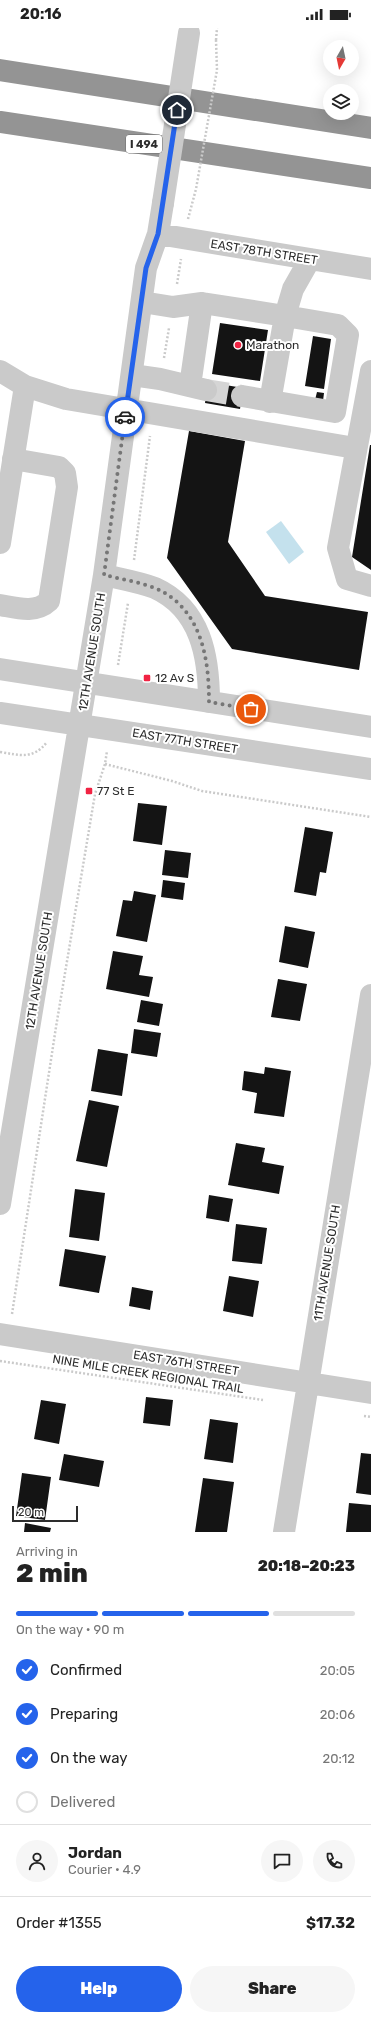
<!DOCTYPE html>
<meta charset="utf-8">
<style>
:root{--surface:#fff;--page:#f6f6f6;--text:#222;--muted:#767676;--line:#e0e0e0;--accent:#2563eb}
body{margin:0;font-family:Rubik,sans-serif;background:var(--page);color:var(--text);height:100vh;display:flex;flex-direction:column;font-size:15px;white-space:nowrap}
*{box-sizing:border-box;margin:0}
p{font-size:13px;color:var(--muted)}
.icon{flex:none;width:22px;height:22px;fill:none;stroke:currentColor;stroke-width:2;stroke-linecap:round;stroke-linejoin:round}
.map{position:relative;height:1504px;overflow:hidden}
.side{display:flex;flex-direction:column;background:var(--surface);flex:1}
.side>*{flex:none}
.needle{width:26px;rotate:189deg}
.buttons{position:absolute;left:323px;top:12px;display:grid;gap:8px}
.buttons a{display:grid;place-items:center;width:36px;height:36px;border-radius:50%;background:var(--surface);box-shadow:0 4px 16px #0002;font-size:20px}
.scale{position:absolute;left:12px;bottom:10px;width:66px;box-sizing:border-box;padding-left:4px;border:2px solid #2d2d2d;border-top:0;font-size:11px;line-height:14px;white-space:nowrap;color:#2d2d2d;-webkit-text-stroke:3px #fff;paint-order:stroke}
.pin{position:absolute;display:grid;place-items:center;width:34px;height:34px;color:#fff;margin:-17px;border:2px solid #fff;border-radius:50%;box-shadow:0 1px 4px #0007}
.courier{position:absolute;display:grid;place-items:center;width:40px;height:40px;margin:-20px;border:3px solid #2563eb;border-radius:50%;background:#fff;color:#222;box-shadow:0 1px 5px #0007}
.overview em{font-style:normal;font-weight:800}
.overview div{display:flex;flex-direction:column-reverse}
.overview{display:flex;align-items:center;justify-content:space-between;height:68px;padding:0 16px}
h1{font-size:26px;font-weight:800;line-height:30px}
.bar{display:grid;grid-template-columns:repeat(4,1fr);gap:6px 4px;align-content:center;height:48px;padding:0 16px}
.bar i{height:5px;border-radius:3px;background:var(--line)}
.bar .on{background:var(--accent)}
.bar p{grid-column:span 4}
.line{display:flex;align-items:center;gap:10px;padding:0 16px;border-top:1px solid var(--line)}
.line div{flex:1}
.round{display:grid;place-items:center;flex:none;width:42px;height:42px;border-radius:21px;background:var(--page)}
ol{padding:0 16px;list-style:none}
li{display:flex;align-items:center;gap:12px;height:44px}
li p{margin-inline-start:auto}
li .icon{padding:4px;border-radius:50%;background:var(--accent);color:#fff;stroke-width:4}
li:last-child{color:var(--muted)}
li i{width:22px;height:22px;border:2px solid var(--line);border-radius:50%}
.primary-button{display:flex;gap:8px;margin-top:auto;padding:8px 16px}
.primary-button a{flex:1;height:46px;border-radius:24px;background:var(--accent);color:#fff;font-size:16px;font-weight:800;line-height:46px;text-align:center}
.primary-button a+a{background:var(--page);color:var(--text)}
.status{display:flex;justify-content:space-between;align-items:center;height:28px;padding:0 20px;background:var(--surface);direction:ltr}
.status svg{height:11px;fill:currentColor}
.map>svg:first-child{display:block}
</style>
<div class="status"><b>20:16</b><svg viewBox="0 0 49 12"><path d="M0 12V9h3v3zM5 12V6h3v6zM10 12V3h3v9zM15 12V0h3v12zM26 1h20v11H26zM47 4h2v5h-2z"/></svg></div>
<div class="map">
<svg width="371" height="1504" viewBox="0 0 371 1504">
<rect width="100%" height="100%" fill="#fff"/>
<path fill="#c4e1ed" d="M281 493 304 524 289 536 266 504Z"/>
<path fill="#141414" d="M220 295 268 302 260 353 212 346Z
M313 308 331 311 324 361 305 358Z
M208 354 243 360 240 381 205 375Z
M317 364 324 365 323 373 315 372Z
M189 403 245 413 228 514 265 568 368 584 359 642 232 621 167 530Z
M370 417H371V542L352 529Z
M138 775 167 778 162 817 133 813Z
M305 799 333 804 326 845 320 844 316 868 294 864Z
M165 822 191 825 188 850 162 847Z
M163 852 185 855 183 872 161 869Z
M134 863 156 867 147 914 116 908 123 872 132 873Z
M285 898 315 904 308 940 279 934Z
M113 923 143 928 139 947 153 949 149 969 106 961Z
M278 951 307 956 300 993 271 989Z
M141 972 163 976 159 998 137 994Z
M134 1001 161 1005 157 1029 131 1025Z
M98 1021 128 1026 122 1068 91 1063Z
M265 1039 291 1043 284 1089 254 1085 257 1065 242 1062 244 1043 264 1046Z
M89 1072 119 1078 107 1139 76 1133Z
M236 1115 265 1120 262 1134 284 1138 279 1166 228 1157Z
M75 1161 105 1165 99 1213 69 1209Z
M209 1167 233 1171 229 1194 206 1190Z
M236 1196 267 1200 262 1236 232 1233Z
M65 1221 106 1228 99 1265 59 1258Z
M229 1248 259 1253 253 1289 223 1283Z
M132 1259 153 1263 150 1282 129 1278Z
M146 1369 173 1372 170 1398 143 1395Z
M41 1372 66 1376 59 1416 34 1411Z
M210 1391 238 1395 233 1435 204 1431Z
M361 1425 371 1426V1467L356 1465Z
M64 1426 104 1433 99 1459 59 1452Z
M22 1445 51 1449 45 1492 16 1488Z
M203 1450 234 1454 227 1504H195Z
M349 1475 371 1477V1504H346Z
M25 1495 51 1500 50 1504H24Z"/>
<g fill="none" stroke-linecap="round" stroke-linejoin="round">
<path stroke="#d5d5d5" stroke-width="22" stroke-dasharray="22 11" stroke-linecap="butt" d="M206 362 242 368"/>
<path stroke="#cacaca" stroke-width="2.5" stroke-dasharray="2 2" stroke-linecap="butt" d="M216 12 217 0
M177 256 181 231
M164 330 169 300
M134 532 150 408
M118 637 128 575
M0 724C20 727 33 732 47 714
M105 736 172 753 202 763 371 789
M12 1286 56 999 95 766 105 736 107 723
M0 1333 263 1372
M364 1388 371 1389"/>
<path stroke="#cacaca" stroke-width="22" d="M158 206 371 241
M142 274 173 279 202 275
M0 343 25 358 66 371 355 420
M371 343 338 520 347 551 371 558
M132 347 160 351 206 362
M190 358 202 275 285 288 270 374
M242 368 335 384 348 307 338 297 285 288 293 261 310 231
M0 515 25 358
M104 547C121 551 139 554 155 560 201 581 209 629 209 674
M0 577C17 580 35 586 49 573L67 459 65 445 59 439 13 431
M0 641 371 699
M0 685 371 741
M0 1176 104 547 146 240 158 206 163 175
M0 1306 371 1365
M284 1504 371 967"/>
<path stroke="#949494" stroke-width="22" d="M0 42 371 100
M0 94 371 150"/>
<path stroke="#cacaca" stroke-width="2.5" stroke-dasharray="2 2" stroke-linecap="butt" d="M188 191 196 161 217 42 216 12"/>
<path stroke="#cacaca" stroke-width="22" d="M163 175 189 5"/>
</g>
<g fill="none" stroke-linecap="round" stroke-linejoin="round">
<path stroke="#767676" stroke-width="4" stroke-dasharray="0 7.2" d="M125 389 104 547C121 551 139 554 155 560 201 580 209 629 209 674L251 681"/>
<path stroke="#2563eb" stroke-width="5" d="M125 389 146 240 158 206 177 82"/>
</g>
<g fill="#f12343" stroke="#fff" stroke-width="1.5">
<circle cx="238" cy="317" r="4"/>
<rect x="143" y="646" width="8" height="8" rx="2"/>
<rect x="85" y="759" width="8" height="8" rx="2"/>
</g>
<g text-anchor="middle" stroke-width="4" stroke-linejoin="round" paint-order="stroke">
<rect fill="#fff" stroke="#6c6c6c" stroke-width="1" x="126" y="107" width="36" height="18" rx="3"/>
<g font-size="11" font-weight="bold" fill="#2d2d2d">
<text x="144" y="120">I 494</text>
</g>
<g font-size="12" fill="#2d2d2d" stroke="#fff">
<text transform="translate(264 224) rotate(9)" y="4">EAST 78TH STREET</text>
<text transform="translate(92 624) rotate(-81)" y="4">12TH AVENUE SOUTH</text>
<text transform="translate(185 713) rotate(9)" y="4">EAST 77TH STREET</text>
<text transform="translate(39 943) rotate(-81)" y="4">12TH AVENUE SOUTH</text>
<text transform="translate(327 1235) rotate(-81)" y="4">11TH AVENUE SOUTH</text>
<text transform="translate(186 1335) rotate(9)" y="4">EAST 76TH STREET</text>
<text transform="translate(148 1346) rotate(9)" y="4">NINE MILE CREEK REGIONAL TRAIL</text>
</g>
<g font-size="12" fill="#2d2d2d" stroke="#fff" text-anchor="start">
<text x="246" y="321">Marathon</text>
<text x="155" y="654">12 Av S</text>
<text x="97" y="767">77 St E</text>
</g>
</g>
</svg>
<div class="buttons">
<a><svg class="needle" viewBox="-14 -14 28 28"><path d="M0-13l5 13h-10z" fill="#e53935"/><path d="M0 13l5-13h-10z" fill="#767676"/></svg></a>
<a><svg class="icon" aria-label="layers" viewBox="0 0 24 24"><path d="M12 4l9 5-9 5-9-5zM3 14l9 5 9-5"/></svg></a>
</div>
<div class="scale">20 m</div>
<div class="pin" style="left:251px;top:681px;background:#ea580c"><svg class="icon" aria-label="bag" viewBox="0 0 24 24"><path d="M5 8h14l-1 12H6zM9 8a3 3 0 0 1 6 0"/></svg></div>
<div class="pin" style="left:177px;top:82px;background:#1f2937"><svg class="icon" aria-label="home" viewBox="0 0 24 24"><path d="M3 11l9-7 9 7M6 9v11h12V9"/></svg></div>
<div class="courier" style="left:125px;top:389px"><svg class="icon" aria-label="car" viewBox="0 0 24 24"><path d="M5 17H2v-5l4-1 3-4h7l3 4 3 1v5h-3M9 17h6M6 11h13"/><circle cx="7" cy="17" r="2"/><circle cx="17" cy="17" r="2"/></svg></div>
</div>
<section class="side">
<div class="overview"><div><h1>2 min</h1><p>Arriving in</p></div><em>20:18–20:23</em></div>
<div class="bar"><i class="on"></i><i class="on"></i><i class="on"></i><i></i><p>On the way · 90 m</p></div>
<ol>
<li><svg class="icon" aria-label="check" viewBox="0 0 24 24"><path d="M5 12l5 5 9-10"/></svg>Confirmed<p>20:05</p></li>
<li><svg class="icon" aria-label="check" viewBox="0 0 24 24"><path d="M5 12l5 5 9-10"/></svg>Preparing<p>20:06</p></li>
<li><svg class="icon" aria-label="check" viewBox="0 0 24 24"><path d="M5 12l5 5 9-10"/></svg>On the way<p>20:12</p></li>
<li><i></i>Delivered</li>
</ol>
<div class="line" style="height:72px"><a class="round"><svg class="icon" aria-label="person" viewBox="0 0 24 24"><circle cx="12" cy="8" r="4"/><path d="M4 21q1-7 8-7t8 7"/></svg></a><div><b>Jordan</b><p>Courier · 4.9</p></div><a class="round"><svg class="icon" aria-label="chat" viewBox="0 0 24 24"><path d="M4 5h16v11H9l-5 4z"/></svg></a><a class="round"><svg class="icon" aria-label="phone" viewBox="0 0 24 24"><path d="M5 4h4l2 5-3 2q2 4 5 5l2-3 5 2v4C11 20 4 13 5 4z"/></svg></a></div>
<div class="line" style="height:52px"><div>Order #1355</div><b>$17.32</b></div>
<div class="primary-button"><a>Help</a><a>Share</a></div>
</section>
